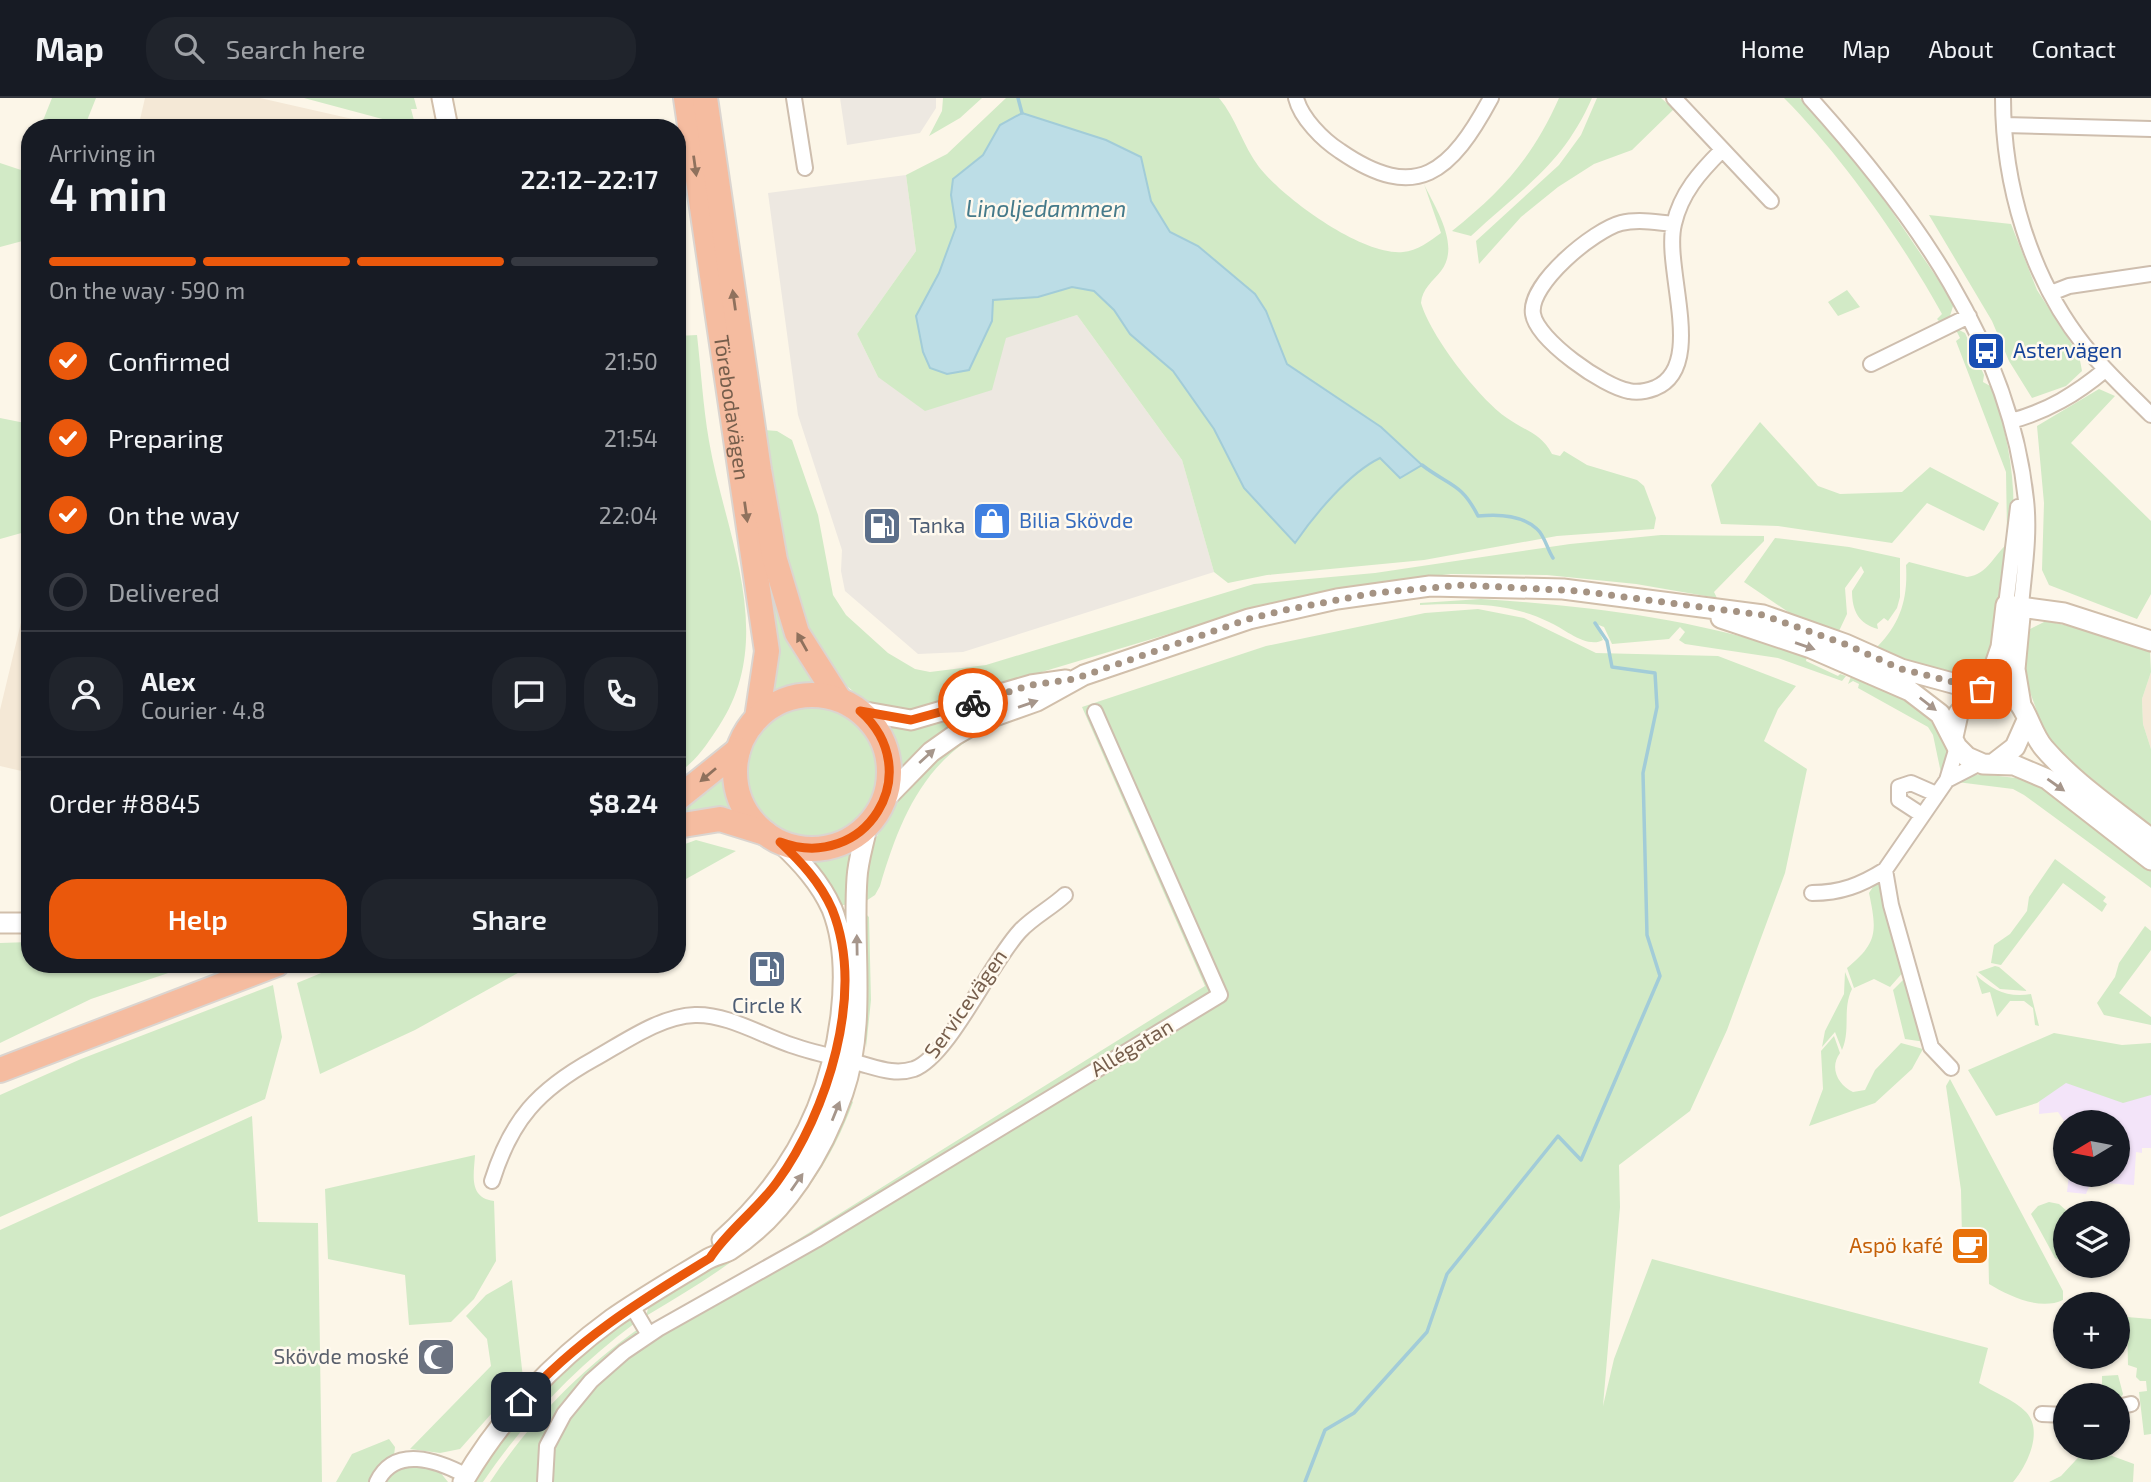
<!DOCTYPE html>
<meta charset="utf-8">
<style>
:root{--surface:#171b24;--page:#20242c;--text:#f1f3f6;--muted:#9ea1a6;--line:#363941;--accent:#ea580c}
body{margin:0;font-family:"Exo 2",sans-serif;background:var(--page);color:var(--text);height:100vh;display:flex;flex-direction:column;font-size:26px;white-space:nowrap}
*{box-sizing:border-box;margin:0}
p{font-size:23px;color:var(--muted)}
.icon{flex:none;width:38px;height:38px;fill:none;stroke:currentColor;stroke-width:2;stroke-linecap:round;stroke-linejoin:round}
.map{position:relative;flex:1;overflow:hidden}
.drawer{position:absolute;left:21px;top:21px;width:665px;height:854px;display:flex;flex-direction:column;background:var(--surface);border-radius:28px;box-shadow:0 2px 5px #0004}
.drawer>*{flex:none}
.needle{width:46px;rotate:260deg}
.fabs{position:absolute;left:2053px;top:1012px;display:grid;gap:14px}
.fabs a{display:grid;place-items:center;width:77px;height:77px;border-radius:50%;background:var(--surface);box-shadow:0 2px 5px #0004;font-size:35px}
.pin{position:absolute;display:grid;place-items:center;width:60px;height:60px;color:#fff;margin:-30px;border-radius:14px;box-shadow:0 4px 10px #0006}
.courier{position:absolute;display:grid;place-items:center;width:70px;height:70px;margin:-35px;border:5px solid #ea580c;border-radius:50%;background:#fff;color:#222;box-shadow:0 2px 9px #0007}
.summary em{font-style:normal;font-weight:600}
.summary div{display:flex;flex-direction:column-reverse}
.summary{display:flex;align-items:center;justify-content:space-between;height:119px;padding:0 28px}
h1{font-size:46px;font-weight:600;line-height:52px}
.bar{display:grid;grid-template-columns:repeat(4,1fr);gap:10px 7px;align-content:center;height:84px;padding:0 28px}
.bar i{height:9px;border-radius:5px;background:var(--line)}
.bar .selected{background:var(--accent)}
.bar p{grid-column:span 4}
.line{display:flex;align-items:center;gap:18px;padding:0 28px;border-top:2px solid var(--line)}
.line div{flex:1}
.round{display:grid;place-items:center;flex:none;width:74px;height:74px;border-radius:28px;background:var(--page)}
ol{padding:0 28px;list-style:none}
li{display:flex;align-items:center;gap:21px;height:77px}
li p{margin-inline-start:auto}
li .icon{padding:7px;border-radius:50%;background:var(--accent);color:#fff;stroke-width:4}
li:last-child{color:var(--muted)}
li i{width:38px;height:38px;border:4px solid var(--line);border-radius:50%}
.primary-button{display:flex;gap:14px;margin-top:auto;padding:14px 28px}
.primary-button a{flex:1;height:80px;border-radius:28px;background:var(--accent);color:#fff;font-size:28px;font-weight:600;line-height:80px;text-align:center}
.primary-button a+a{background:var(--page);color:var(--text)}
header{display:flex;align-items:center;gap:42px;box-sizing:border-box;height:98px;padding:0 35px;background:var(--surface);border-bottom:2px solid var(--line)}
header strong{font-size:33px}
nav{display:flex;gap:38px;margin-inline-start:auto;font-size:24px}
.search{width:490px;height:63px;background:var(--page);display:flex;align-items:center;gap:18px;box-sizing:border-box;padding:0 24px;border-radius:28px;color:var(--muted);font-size:26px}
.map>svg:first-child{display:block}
</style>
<header>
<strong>Map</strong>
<div class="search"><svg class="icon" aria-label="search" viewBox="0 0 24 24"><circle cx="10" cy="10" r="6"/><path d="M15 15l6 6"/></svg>Search here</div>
<nav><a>Home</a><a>Map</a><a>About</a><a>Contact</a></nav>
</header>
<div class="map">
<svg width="2151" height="1384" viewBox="0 0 2151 1384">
<rect width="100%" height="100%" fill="#fcf6e8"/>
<path fill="#f4e8d6" d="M145 0H260L392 30H138Z
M30 487V675L0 668V612Z
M2151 574V651L2143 626 2142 601Z"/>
<path fill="#ede8e1" d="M840 0H936V10L920 35 847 47Z
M906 77 916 153 857 236 878 279 1077 217 1182 362 1214 474 963 554 918 556 845 493 841 473 842 452 798 317 768 95Z"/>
<path fill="#f3e4f9" d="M2040 979 2151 985V1050H2142V1055L2136 1054 2134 1087 2091 1084 2086 1096 2067 1094 2069 1076H2118V1024H2065V1049L2060 1048 2065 1024 2058 1014 2039 1016Z"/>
<path fill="#d2eac6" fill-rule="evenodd" d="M52 0H96L84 30H40Z
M304 0H414L417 11H411L416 30Z
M943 0H982L960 20 929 38 942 13Z
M1006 0H1219C1236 20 1243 48 1259 69 1283 100 1362 158 1403 154 1417 153 1430 143 1441 135L1424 86C1435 110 1461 147 1441 173 1433 183 1422 191 1421 205 1430 237 1479 301 1507 320 1525 333 1541 335 1552 356L1560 358 1564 353 1587 367 1637 382 1644 388 1656 420 1654 431 1557 438 1424 462 1267 477 1228 485 1214 474 1182 362 1077 217 1006 240 992 292 925 313 878 279 857 236 916 153 906 77 947 56ZM1021 15 1140 59 1151 103 1170 134 1198 148 1266 213 1287 266 1381 329 1380 359C1348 376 1317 414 1295 444L1244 390 1214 331 1173 273 1130 236 1114 212 1094 193 1072 189 1038 199 993 202 992 223 923 253 916 218 939 175 956 129 953 81 983 57 1000 27Z
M1559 0H1592C1562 68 1523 89 1471 138L1452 133C1502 93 1533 59 1559 0Z
M1597 0H1661L1674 11 1632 52 1594 66 1558 89 1521 119 1479 166 1476 143 1559 67 1581 37Z
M1784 0H1800L1874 87 1954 205 1950 218 1940 224 1937 221 1942 216C1903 145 1841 57 1784 0Z
M30 57V141L0 149V65L24 73Z
M1929 117 2011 126 2037 192 2079 257 2082 273 2066 288 2032 300 2009 263 1992 223Z
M1847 192 1860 209 1838 218 1828 204Z
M1955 230 1965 235 1984 277 1983 284 1992 289C2007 335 2016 379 2013 427L2007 433 2006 374 1956 243 1960 240Z
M697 237C701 272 703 308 709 343 725 437 778 538 719 628 706 648 696 663 677 676V238Z
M2099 291 2115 298 2071 345 2151 423V496L2137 521 2049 487 2042 472 2044 405 2037 328Z
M0 320 30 326V420L25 434 0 441Z
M1760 324 1818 388 1840 396 1902 394 1930 369 1999 405 1984 433 1927 405 1892 445 1778 428 1721 426 1711 387Z
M764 332 777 333 792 342 818 417 833 497 846 517 888 555 915 571 930 574 986 567 1254 486 1375 475 1570 446 1661 437 1764 438V443L1714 494 1717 500 1636 486 1547 477 1451 476 1397 482 1242 514 908 614 879 609 864 602 833 577 811 546 787 469Z
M1775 440 1849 449 1900 460V499L1897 510 1888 523 1884 520 1877 526 1878 531C1859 526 1852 513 1852 493L1864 474 1861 468 1845 490 1847 516 1839 533 1803 524 1744 484Z
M2010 443 2002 471 1991 556 1975 576 1960 579 1909 566 1877 549C1901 525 1908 500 1906 467L1909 464 1967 479C1989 476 1994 456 2010 443Z
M770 484 781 525 820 593 795 594 770 603 765 485Z
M1481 501C1593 508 1701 522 1807 558L1806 563 1838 578 1840 576 1846 578 1842 583 1778 560 1685 546 1679 542 1685 534 1680 529 1669 541 1612 546 1604 529 1596 526 1603 542C1587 551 1565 531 1549 524 1509 504 1464 505 1420 507V505Z
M1478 511 1524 520 1596 555 1718 558 1796 588 1778 611 1764 643 1807 671 1785 775 1727 932 1690 1013 1619 1067 1620 1109 1603 1308 1614 1261 1652 1161 1988 1250 1979 1285C1993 1294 2015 1302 2026 1314 2044 1333 2027 1368 2013 1384H549C549 1374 548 1362 551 1352 570 1274 718 1203 783 1164L778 1154 1205 888 1082 609 1266 548 1425 515Z
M2046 523 2093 533 2150 553 2151 574 2142 601 2143 626 2151 651V733L2078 674 2046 639 2024 577 2028 532Z
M1852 576C1898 597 1927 603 1948 653L1941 675 1933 637 1928 629 1858 590 1859 586 1853 583 1848 586Z
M1013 600 892 682 890 655 881 631 882 627 912 630Z
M740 674a71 71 0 1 1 142 0a71 71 0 1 1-142 0Z
M983 630 984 633C922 665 899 724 880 788L875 797 863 805 869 751 906 691 939 656Z
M729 666 731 691 740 715 677 720V708Z
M1981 676 2016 680 2045 690 2151 772V790L2024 697 2013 691 1957 684 1962 680Z
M696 742 736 753 677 786V749Z
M855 743 852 806 835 808 805 756 828 754Z
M2055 761 2106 799 2103 803 2107 806 2102 814 2063 785 2001 867 1991 865 1994 847 2010 836 2027 813 2029 799Z
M1876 784H1881L1905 872 1890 889 1874 881 1854 890 1847 870C1878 845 1877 833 1869 795Z
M863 814 869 819 871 902 866 950Z
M2145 828 2151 833V852L2119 895 2151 919V927L2104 917 2097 905 2115 879 2119 865Z
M30 844V866H195L91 901 0 945V845Z
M343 866H534L415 932 320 976 297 885Z
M1995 868 1999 869 2027 893 2000 891 1978 874Z
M1845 874 1852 891C1842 911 1851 932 1842 952L1835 934 1822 949 1825 933 1844 896Z
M1976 877C1992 892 2008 900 2031 896L2039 928 2035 927 2033 910 2024 903H2010L1997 919 1990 894 1982 896Z
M1907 878 1925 944 1905 941 1893 892Z
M273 887 282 939 265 1001 0 1119V997L81 961Z
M2054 935 2122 947 2151 945V997L2123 1005 2066 985 2037 1005 1996 1018 1968 972Z
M1834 938 1840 955C1829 970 1838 987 1853 994L1865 992 1875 972 1901 945 1923 951 1912 971 1875 1005 1809 1028 1823 991 1821 953Z
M1950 981 2063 1193V1202C2040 1213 2009 1198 1989 1186L1988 1137 1965 1136 1962 1141 1961 1092 1946 988Z
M848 999 853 1004C812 1116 744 1160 646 1218L649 1207 714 1168Z
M252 1018 258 1124 318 1125 322 1384H0V1132Z
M475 1057C474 1076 468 1100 494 1103L496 1163 474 1201 451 1224 409 1227 405 1177 328 1161 325 1091Z
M2049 1104 2059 1106 2069 1115H2065L2063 1163 2055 1160 2031 1116 2038 1108Z
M512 1182 523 1280 460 1351 440 1355 410 1351 491 1268 487 1241 466 1218 486 1197Z
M2127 1219 2151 1221V1336L2144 1337 2139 1294 2147 1293 2146 1283H2140L2136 1279 2137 1270 2128 1267Z
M630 1222 635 1225C574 1271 526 1321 483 1384H473C511 1318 565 1270 624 1223Z
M638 1231V1237L564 1311 542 1384H490C531 1323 578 1274 638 1231Z
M2118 1277 2123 1296 2118 1305V1297H2079V1292L2102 1288V1278Z
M389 1341 395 1349 394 1358 377 1370 371 1384H336L352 1356Z
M2088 1349 2134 1366 2133 1384H2049L2061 1378Z
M415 1367 440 1374 448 1384H383L395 1369Z"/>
<path fill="#bcdde6" stroke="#a2ccd8" stroke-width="2" d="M1022 15 1106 42 1141 59 1151 103 1170 134 1198 148 1255 196 1266 213 1287 266 1381 329 1422 367 1400 380 1380 360C1349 375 1315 416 1295 445L1244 390 1214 331 1173 273 1130 236 1114 212 1094 193 1072 189 1038 199 993 202 992 223 969 272 947 276 930 270 923 254 916 218 939 175 956 129 951 97 953 81 983 57 1000 27Z"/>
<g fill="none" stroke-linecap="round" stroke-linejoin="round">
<path stroke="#a2ccd8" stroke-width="3.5" d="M1018 0 1022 15
M1422 367C1449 388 1461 384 1478 418 1497 416 1522 417 1537 431 1545 438 1547 451 1553 460
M1305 1384 1325 1332 1354 1315 1427 1234 1447 1176 1558 1038 1581 1062 1660 878 1647 837 1643 675 1657 609 1655 575 1612 569 1607 543 1595 525"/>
<defs>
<path id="street" d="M794 0 805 70
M1296 0C1301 20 1323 42 1340 53 1417 106 1451 74 1491 0
M1674 0 1771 103
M1810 0C1912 113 2010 246 2026 402 2030 437 2024 473 2021 508
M2003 0C2003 86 2030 179 2084 247 2104 272 2128 294 2151 317
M2004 27 2151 31
M1674 126C1657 124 1637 121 1621 125 1594 132 1528 186 1533 216 1537 242 1604 289 1629 293 1638 295 1647 293 1655 290 1707 269 1663 170 1674 126 1681 95 1700 74 1722 52
M2051 195 2069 188 2151 176
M1871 266 1969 218
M2011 323C2048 313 2076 296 2105 272
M2006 507 2018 409
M1947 682 1980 665
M1922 717 1899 702V689L1911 685 1936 696
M1812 795C1841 795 1861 787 1885 772
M1951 970 1931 949 1891 807 1885 772 1947 682 1957 649
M492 1083C511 1022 538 992 594 961 623 945 660 918 695 917 727 916 761 937 791 947 814 955 838 960 862 966 880 971 896 977 914 971 949 958 990 865 1020 833 1033 819 1051 810 1065 797
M632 1208 649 1237
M2118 1309 2131 1306
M2042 1316 2065 1317
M377 1384C395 1347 437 1362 467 1378
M545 1384 547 1348 564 1316 591 1283 624 1254 658 1231 816 1142 1220 897 1095 614"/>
<path id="secondary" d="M442 0 448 30
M1721 520 1811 550 1910 593 1940 616 1957 649 1967 659 1983 666 2014 667 2047 681 2151 762
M1987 590 2001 549 2006 507 2064 515 2151 543
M2021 607 2015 571 2021 508
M860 613 911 622 1031 587 1066 582
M1953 639 1958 616 1978 592C1991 589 2004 591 2014 599 2028 612 2031 635 2044 650 2074 685 2115 712 2151 741
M1993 666 2015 649 2027 622
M884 702 931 654 955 637 978 624 1037 603 1084 577 1249 521 1337 501 1430 488 1563 491 1763 517 1845 546 1901 571 1978 592
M0 825H30
M722 1142C790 1082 830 1007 841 917 845 882 845 844 832 811 820 784 801 764 780 744
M463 1384C500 1320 553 1264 612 1221 642 1200 675 1181 706 1162 714 1157 723 1156 730 1152 784 1118 823 1054 843 995 867 925 852 852 857 780 858 762 864 745 867 728"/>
<g id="highway">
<path id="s1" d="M686 0 767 553 757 620"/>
<path d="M705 0 759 372 775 462 797 535 839 601"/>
<circle cx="812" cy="674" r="77"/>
<path d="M677 701 738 652"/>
<path d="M677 728 720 721 765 735"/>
<path d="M0 972 277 866"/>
</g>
</defs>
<use href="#street" stroke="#cebeae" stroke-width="18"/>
<use href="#secondary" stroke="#d1bfab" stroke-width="23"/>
<use href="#highway" stroke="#dbd5d0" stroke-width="28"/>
<use href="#street" stroke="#fff" stroke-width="14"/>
<use href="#secondary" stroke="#fff" stroke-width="19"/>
<use href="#highway" stroke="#f5bca0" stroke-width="24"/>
</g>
<defs><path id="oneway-solid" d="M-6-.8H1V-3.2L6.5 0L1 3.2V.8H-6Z" transform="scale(1.75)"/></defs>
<g fill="#8f715d">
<use href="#oneway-solid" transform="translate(695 68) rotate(82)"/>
<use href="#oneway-solid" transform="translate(734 202) rotate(-98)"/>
<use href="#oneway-solid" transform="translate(746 414) rotate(82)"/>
<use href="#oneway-solid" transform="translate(802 544) rotate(-119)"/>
<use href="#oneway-solid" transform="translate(708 677) rotate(140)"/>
</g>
<g fill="#a6968b">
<use href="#oneway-solid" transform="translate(1805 548) rotate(19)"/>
<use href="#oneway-solid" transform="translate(1028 606) rotate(-19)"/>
<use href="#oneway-solid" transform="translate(1928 606) rotate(38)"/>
<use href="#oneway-solid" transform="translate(927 658) rotate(-42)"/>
<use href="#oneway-solid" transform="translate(2056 687) rotate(35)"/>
<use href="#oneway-solid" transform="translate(857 847) rotate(-91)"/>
<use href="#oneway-solid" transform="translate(836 1013) rotate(-68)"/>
<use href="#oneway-solid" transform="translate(797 1084) rotate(-55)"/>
</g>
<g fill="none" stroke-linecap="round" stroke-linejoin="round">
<path stroke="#a59383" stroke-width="7" stroke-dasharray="0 12.6" d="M973 605 1031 587 1074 581 1249 521 1285 512 1374 495 1463 487 1579 493 1763 517 1845 546 1901 571 1982 591"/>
<path stroke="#ea580c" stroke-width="9" d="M521 1304C575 1243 641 1202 710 1160 728 1132 757 1112 777 1084 827 1015 866 895 832 811 820 784 801 764 780 744 865 776 929 674 860 613L911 622 973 605"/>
</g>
<defs>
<symbol id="bus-square" viewBox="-11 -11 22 22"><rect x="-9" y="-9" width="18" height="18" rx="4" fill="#1a4fb4" stroke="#fff9ee"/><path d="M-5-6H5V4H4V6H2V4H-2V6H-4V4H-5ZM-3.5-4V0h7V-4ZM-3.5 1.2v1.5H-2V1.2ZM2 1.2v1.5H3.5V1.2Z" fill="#fff"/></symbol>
<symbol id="shop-square" viewBox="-11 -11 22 22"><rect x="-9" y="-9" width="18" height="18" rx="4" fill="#3f7fe0" stroke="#fff9ee"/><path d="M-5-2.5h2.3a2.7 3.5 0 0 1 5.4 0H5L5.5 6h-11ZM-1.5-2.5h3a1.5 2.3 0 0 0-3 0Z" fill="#fff"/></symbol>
<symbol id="fuel-square" viewBox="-11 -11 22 22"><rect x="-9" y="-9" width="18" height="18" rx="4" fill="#5c6f8a" stroke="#fff9ee"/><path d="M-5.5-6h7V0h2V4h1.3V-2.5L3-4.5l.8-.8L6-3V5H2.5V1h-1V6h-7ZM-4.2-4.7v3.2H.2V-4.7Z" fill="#fff"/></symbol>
<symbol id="cafe-square" viewBox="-11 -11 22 22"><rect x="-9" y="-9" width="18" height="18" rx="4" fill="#e8710a" stroke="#fff9ee"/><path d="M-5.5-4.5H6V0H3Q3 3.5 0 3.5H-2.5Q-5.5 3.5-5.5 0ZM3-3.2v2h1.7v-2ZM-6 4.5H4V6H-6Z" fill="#fff"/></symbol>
<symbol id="mosque-square" viewBox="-11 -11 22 22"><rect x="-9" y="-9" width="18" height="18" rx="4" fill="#6b7280" stroke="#fff9ee"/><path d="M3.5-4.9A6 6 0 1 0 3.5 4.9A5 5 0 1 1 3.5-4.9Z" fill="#fff"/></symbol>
</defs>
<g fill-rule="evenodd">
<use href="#bus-square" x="1964" y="231" width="44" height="44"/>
<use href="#shop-square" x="970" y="401" width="44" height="44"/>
<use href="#fuel-square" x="860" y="406" width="44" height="44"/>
<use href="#fuel-square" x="745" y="849" width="44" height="44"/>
<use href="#cafe-square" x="1948" y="1126" width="44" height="44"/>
<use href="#mosque-square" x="414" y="1237" width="44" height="44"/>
</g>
<g text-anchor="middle" stroke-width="5" stroke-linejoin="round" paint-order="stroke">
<g font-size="21" fill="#164399" stroke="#fff9ee" text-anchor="start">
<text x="2013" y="260">Astervägen</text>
</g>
<g font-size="21" fill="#765e4c" stroke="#fff9ee">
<text dy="7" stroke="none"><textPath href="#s1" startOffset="313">Törebodavägen</textPath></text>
<text transform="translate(966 906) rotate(-55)" y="7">Servicevägen</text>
<text transform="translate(1132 950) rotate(-31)" y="7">Allégatan</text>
</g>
<g font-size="21" fill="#366cbe" stroke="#fff9ee" text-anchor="start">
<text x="1019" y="430">Bilia Skövde</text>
</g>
<g font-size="21" fill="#4e5e75" stroke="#fff9ee" text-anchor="start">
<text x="909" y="435">Tanka</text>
<text x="767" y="915" text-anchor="middle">Circle K</text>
</g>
<g font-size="21" fill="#c56008" stroke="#fff9ee" text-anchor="end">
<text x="1943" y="1155">Aspö kafé</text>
</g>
<g font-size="21" fill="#5b616d" stroke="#fff9ee" text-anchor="end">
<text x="409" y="1266">Skövde moské</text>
</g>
<g font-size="23" font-style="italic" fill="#457a8a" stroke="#fff9ee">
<text x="1046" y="119">Linoljedammen</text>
</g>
</g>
</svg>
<div class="fabs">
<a><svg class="needle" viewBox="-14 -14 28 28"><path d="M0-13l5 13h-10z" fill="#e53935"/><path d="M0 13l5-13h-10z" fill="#9ea1a6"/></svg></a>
<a><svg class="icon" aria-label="layers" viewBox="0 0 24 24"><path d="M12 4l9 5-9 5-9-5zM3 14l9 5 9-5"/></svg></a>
<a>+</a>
<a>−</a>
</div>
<div class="pin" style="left:1982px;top:591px;background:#ea580c"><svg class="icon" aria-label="bag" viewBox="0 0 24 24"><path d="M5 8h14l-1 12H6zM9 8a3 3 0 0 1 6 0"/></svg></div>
<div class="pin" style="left:521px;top:1304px;background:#1f2937"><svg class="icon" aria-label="home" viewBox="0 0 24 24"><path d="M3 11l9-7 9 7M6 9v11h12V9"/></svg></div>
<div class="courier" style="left:973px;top:605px"><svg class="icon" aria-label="bike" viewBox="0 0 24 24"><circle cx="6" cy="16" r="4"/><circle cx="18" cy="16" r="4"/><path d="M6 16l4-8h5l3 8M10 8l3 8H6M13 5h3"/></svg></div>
<section class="drawer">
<div class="summary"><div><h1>4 min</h1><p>Arriving in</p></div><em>22:12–22:17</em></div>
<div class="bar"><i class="selected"></i><i class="selected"></i><i class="selected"></i><i></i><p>On the way · 590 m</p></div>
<ol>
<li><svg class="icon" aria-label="check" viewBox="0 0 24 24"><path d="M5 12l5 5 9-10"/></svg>Confirmed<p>21:50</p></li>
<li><svg class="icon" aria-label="check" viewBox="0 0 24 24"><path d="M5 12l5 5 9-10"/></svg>Preparing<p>21:54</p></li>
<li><svg class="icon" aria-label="check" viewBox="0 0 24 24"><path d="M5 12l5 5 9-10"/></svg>On the way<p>22:04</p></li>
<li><i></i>Delivered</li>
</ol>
<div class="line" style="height:126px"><a class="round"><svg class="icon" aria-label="person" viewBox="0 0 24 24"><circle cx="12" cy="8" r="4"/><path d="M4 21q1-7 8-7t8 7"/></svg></a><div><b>Alex</b><p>Courier · 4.8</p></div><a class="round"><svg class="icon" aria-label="chat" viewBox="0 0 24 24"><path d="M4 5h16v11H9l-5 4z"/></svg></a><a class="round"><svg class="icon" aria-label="phone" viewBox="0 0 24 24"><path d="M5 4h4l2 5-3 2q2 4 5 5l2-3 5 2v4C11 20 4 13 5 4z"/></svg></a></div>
<div class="line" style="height:91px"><div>Order #8845</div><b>$8.24</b></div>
<div class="primary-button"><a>Help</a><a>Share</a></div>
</section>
</div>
